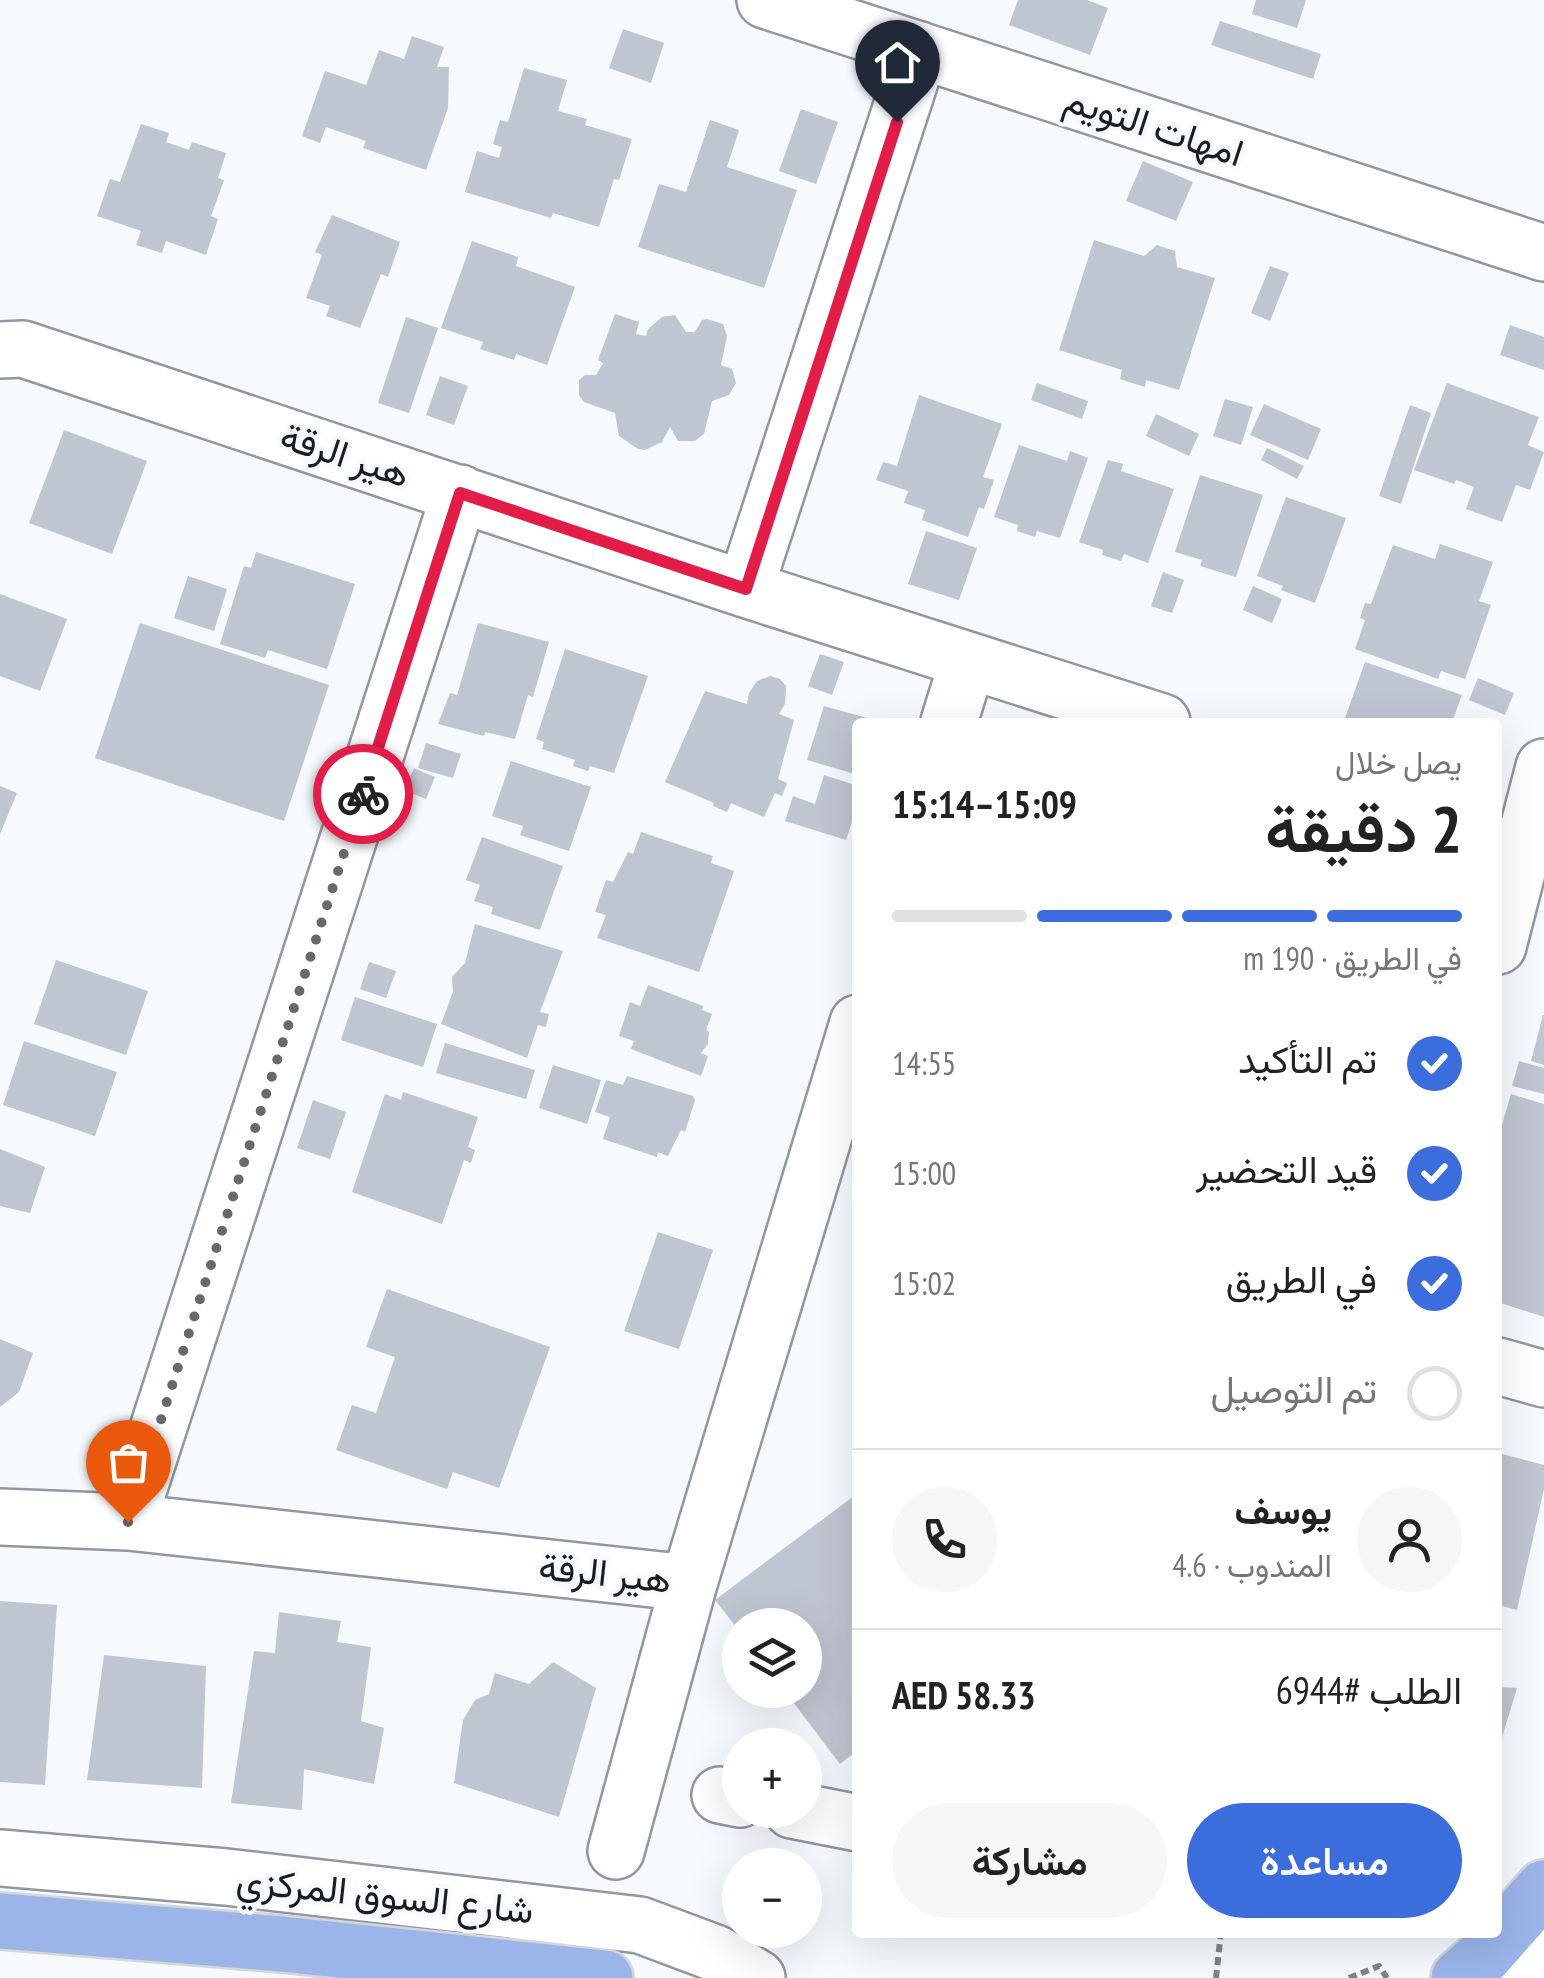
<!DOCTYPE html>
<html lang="ar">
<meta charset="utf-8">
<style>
:root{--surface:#fff;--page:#f6f6f6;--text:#222;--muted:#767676;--line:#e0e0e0;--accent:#3b6ddd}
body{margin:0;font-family:"PT Sans Narrow",Vazirmatn,sans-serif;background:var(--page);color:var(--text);direction:rtl;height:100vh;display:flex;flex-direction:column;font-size:38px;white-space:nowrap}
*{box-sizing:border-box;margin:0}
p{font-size:32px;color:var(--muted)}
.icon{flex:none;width:55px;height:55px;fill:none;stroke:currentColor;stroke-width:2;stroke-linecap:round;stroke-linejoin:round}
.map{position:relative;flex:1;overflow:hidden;direction:ltr}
.side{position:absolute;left:852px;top:718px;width:650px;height:1220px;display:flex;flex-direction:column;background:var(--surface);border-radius:10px;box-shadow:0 10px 40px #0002;direction:rtl}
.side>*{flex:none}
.tools{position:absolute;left:722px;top:1608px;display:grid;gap:20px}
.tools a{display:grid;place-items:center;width:100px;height:100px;border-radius:50%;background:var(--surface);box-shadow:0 10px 40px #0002;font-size:50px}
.pin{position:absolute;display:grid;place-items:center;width:85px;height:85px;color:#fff;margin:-102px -42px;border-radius:50% 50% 50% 0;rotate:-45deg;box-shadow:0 0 10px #0007}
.pin .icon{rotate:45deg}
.courier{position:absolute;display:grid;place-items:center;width:100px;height:100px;margin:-50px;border:8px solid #e11d48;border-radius:50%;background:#fff;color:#222;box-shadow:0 2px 12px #0007}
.overview em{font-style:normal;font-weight:600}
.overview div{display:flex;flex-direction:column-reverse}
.overview{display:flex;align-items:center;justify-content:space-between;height:170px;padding:0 40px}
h1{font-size:65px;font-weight:600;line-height:75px}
.bar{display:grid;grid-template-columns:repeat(4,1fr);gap:15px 10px;align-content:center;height:120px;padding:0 40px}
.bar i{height:12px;border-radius:8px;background:var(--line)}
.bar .active{background:var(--accent)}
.bar p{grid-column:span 4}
.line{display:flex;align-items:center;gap:25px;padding:0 40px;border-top:2px solid var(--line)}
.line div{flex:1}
.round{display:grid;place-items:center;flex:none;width:105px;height:105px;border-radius:52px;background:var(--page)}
ol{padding:0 40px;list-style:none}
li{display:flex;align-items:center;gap:30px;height:110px}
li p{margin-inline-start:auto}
li .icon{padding:10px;border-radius:50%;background:var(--accent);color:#fff;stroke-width:4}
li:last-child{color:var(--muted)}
li i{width:55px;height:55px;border:5px solid var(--line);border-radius:50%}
.primary-button{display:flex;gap:20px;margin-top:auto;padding:20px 40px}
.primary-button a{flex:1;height:115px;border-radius:60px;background:var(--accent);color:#fff;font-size:40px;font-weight:600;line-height:115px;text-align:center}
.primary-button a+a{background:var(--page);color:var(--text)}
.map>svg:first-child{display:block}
</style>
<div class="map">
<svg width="1544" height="1978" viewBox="0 0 1544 1978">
<rect width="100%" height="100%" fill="#f6f9fd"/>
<path fill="#bfc5d1" d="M1018 0H1087L1108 8 1090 55 1009 25Z
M1256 0H1306L1297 28 1252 14Z
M1220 21 1321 54 1313 79 1211 45Z
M623 29 664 43 651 83 609 68Z
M412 36 444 47 437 67H449L448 108 426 170 363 148 366 141 326 127 320 143 302 136 325 71 366 85 379 50 404 59Z
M524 68 567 80 558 111 587 119 585 125 632 139 619 180 614 179 599 227 553 213 551 218 465 192 477 151 499 158 502 147 493 144 500 120 508 122Z
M801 109 838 122 816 184 779 171Z
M710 120 739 130 727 167 797 190 764 288 638 247 659 184 686 192Z
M141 124 169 133 166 142 189 150 192 142 226 153 218 178 224 180 211 216 218 219 206 255 166 241 162 253 136 245 141 231 97 216 110 179 120 182Z
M1143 161 1193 182 1176 221 1126 201Z
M332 215 400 242 388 277 381 274 360 328 326 316 330 306 306 298 322 255 315 252Z
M1094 240 1144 256 1157 245 1175 251 1177 267 1215 278 1179 390 1146 380 1145 387 1120 379 1122 370 1059 350Z
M472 241 518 257 516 266 575 287 547 365 516 354 514 360 480 349 483 342 441 328Z
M1270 266 1289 273 1270 321 1251 313Z
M615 314 639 322 636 334 646 336 648 329 662 317 675 315 686 332H695L702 320 707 319 723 324 727 336 721 365 732 369 736 383 729 395 712 401 704 434 695 441H678L670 427 662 442 645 450 638 449 619 436 615 413 584 402 579 395V380L585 375H596L603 363 598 360Z
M406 317 438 328 409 413 378 403Z
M1510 325 1544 337V370L1500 355Z
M440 376 468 386 454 425 426 415Z
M1037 383 1088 401 1082 419 1031 400Z
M1447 383 1539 417 1528 445 1544 452 1530 490 1516 485 1502 522 1466 509 1474 487 1456 480 1454 484 1414 470Z
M919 395 1002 424 983 477 994 480 984 509 979 507 968 537 922 520 925 510 904 503 908 491 876 480 883 462 897 466Z
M1225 399 1253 407 1241 445 1213 436Z
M1264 404 1321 429 1308 460 1250 435Z
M1410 405 1431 413 1401 504 1379 496Z
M1156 414 1199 434 1189 456 1146 436Z
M64 430 147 461 112 554 29 523Z
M1019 445 1067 461 1070 451 1088 458 1060 538 1037 531 1035 537 1017 531 1018 525 994 517Z
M1267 448 1304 466 1297 479 1261 460Z
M1108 460 1123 464 1121 471 1174 489 1148 563 1124 554 1121 561 1102 555 1103 550 1079 542Z
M1200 475 1263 495 1236 577 1200 566 1202 560 1175 552Z
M1286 497 1346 518 1315 603 1281 590 1283 586 1257 576Z
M926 531 977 548 959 600 908 584Z
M1440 544 1493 562 1479 601 1491 605 1465 679 1441 671 1438 679 1355 649 1365 620 1360 618 1365 603 1371 604 1393 545 1435 559Z
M256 552 355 584 327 669 268 650 265 658 220 644 244 566 251 568Z
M1163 572 1184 580 1172 613 1151 606Z
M188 576 227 589 214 631 174 618Z
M1253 586 1282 599 1272 623 1243 610Z
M0 594 67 619 40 691 0 676Z
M140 623 329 685 284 821 95 758Z
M478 623 549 642 533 697 528 695 515 739 485 732 484 736 438 724 450 693 457 695Z
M565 649 648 676 614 773 590 766 588 771 573 766 575 760 542 749 544 742 536 739Z
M820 654 844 662 832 695 808 686Z
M1365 662 1462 695 1452 722 1344 721Z
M770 676 780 679 786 686 785 704 779 714 794 720 778 779 787 783 782 796 775 793 764 817 731 803 727 812 713 806 714 803 665 782 705 691 747 704 749 693 757 681Z
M1478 678 1514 693 1505 715 1469 700Z
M824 706 878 721 858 722V775L807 760Z
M426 743 461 754 453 778 418 768Z
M511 761 591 787 569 851 520 835 523 826 492 816Z
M414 768 435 777 426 799 404 790Z
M824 775 858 786V804L846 840 785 821 793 796 815 804Z
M0 786 17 793 0 834Z
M641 832 713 856 711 863 734 871 699 972 597 938 606 915 595 912 606 880 613 882 628 852 633 854Z
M482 837 563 866 540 930 491 914 493 907 474 901 480 885 466 880Z
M475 924 563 951 540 1012 549 1014 546 1027 538 1025 527 1058 441 1024 453 992 452 977 465 963Z
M56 960 148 991 126 1055 34 1024Z
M369 962 396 971 386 998 360 989Z
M648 985 703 1006 702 1010 712 1014 706 1030 709 1032 708 1044 701 1053 708 1056 701 1076 631 1049 634 1041 619 1036 630 1002 640 1006Z
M355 997 437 1024 423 1067 341 1040Z
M1543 1015H1544V1065L1531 1061Z
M24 1041 117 1072 95 1136 3 1105Z
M445 1043 535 1070 526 1099 436 1073Z
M1519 1061 1544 1068V1094L1512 1086Z
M553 1065 601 1080 587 1124 539 1108Z
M627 1076 693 1096 695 1100 685 1132 681 1130 668 1156 658 1152 657 1157 603 1139 610 1117 595 1112 606 1080 623 1085Z
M403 1092 478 1117 468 1147 475 1150 471 1163 464 1160 442 1224 352 1192 385 1094 401 1100Z
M1511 1094 1544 1104V1317L1498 1302V1138Z
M313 1100 346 1112 330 1159 297 1148Z
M0 1149 45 1167 30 1213 0 1206Z
M658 1232 713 1250 679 1349 624 1331Z
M387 1289 550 1347 499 1488 453 1472 447 1489 336 1450 352 1405 376 1413 395 1357 366 1347Z
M0 1339 33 1353 19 1392 0 1407Z
M1498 1453 1544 1465V1489L1517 1610 1498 1605Z
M858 1493V1750L840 1764 784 1690H805V1625H740V1632L715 1600Z
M0 1601 57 1605 45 1785 0 1782Z
M279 1612 341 1621 337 1642 371 1647 361 1721 384 1728 374 1784 304 1769 302 1810 231 1803 254 1651 275 1653Z
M104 1655 206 1666 202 1788 87 1780Z
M553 1662 596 1688 559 1817 454 1783 463 1720 475 1700 489 1694 495 1673 529 1684Z
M1498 1687 1517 1688 1498 1751Z"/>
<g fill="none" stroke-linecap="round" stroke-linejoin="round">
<defs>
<path id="minor" d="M765 0 1544 253
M0 350 23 349 745 589 1162 722
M745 589 920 50
M949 722 968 661
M1498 946 1544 767
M1498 1366 1544 1379
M0 1517 128 1522 689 1583
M128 1522 460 493
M720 1795 740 1799
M792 1810 858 1823
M616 1851 689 1583 858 1023
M0 1858 226 1877 640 1925 715 1953 757 1978
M1522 1978 1544 1893"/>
<path id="major" d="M0 1921 282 1944 605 1978
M1459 1978 1484 1956 1544 1888"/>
</defs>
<use href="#minor" stroke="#9197a2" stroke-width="60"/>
<use href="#major" stroke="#d6d6d7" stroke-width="60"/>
<path stroke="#818387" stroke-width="6" stroke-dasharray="8 5" stroke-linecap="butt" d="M1216 1978 1221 1932
M1349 1978 1379 1966 1387 1978"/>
<use href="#minor" stroke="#fff" stroke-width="55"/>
<use href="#major" stroke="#9bb5eb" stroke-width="55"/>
</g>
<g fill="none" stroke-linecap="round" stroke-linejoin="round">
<path stroke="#67696d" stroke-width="10" stroke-dasharray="0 18" d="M128 1522 363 794"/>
<path stroke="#e11d48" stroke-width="12" d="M363 794 460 493 746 589 897 122"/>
</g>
<g text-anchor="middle" stroke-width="8" stroke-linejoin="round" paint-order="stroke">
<g font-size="38" fill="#1a1c20" stroke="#f6f9fd">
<text transform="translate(1154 126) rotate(18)" y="13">امهات التويم</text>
<text transform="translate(345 455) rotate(18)" y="13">هير الرقة</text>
<text transform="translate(605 1573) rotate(6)" y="13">هير الرقة</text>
<text transform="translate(385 1895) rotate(6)" y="13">شارع السوق المركزي</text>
</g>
</g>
</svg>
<div class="tools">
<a><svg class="icon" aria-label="layers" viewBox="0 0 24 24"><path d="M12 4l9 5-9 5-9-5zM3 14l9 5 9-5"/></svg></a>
<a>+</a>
<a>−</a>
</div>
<div class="pin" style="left:128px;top:1522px;background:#ea580c"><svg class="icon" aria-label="bag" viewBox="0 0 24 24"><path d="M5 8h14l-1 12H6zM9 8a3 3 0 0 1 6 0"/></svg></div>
<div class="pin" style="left:897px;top:122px;background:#1f2937"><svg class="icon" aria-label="home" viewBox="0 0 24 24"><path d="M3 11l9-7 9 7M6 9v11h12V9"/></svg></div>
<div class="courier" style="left:363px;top:794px"><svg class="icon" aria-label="bike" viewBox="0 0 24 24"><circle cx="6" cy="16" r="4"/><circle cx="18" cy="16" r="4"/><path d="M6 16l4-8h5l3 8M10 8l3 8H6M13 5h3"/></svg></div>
<section class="side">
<div class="overview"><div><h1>2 دقيقة</h1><p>يصل خلال</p></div><em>15:09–15:14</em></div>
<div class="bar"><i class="active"></i><i class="active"></i><i class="active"></i><i></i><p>في الطريق · 190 m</p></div>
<ol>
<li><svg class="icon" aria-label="check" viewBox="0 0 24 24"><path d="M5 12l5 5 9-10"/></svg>تم التأكيد<p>14:55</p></li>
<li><svg class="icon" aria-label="check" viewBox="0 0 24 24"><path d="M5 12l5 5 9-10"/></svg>قيد التحضير<p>15:00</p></li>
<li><svg class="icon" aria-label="check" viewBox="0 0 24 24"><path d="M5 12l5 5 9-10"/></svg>في الطريق<p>15:02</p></li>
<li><i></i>تم التوصيل</li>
</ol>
<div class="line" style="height:180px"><a class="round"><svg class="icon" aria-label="person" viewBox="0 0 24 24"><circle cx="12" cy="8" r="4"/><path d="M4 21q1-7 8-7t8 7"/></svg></a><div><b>يوسف</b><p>المندوب · 4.6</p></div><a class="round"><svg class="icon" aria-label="phone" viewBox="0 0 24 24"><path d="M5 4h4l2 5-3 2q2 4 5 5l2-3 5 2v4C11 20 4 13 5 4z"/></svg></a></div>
<div class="line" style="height:130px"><div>الطلب #6944</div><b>AED 58.33</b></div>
<div class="primary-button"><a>مساعدة</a><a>مشاركة</a></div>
</section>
</div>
